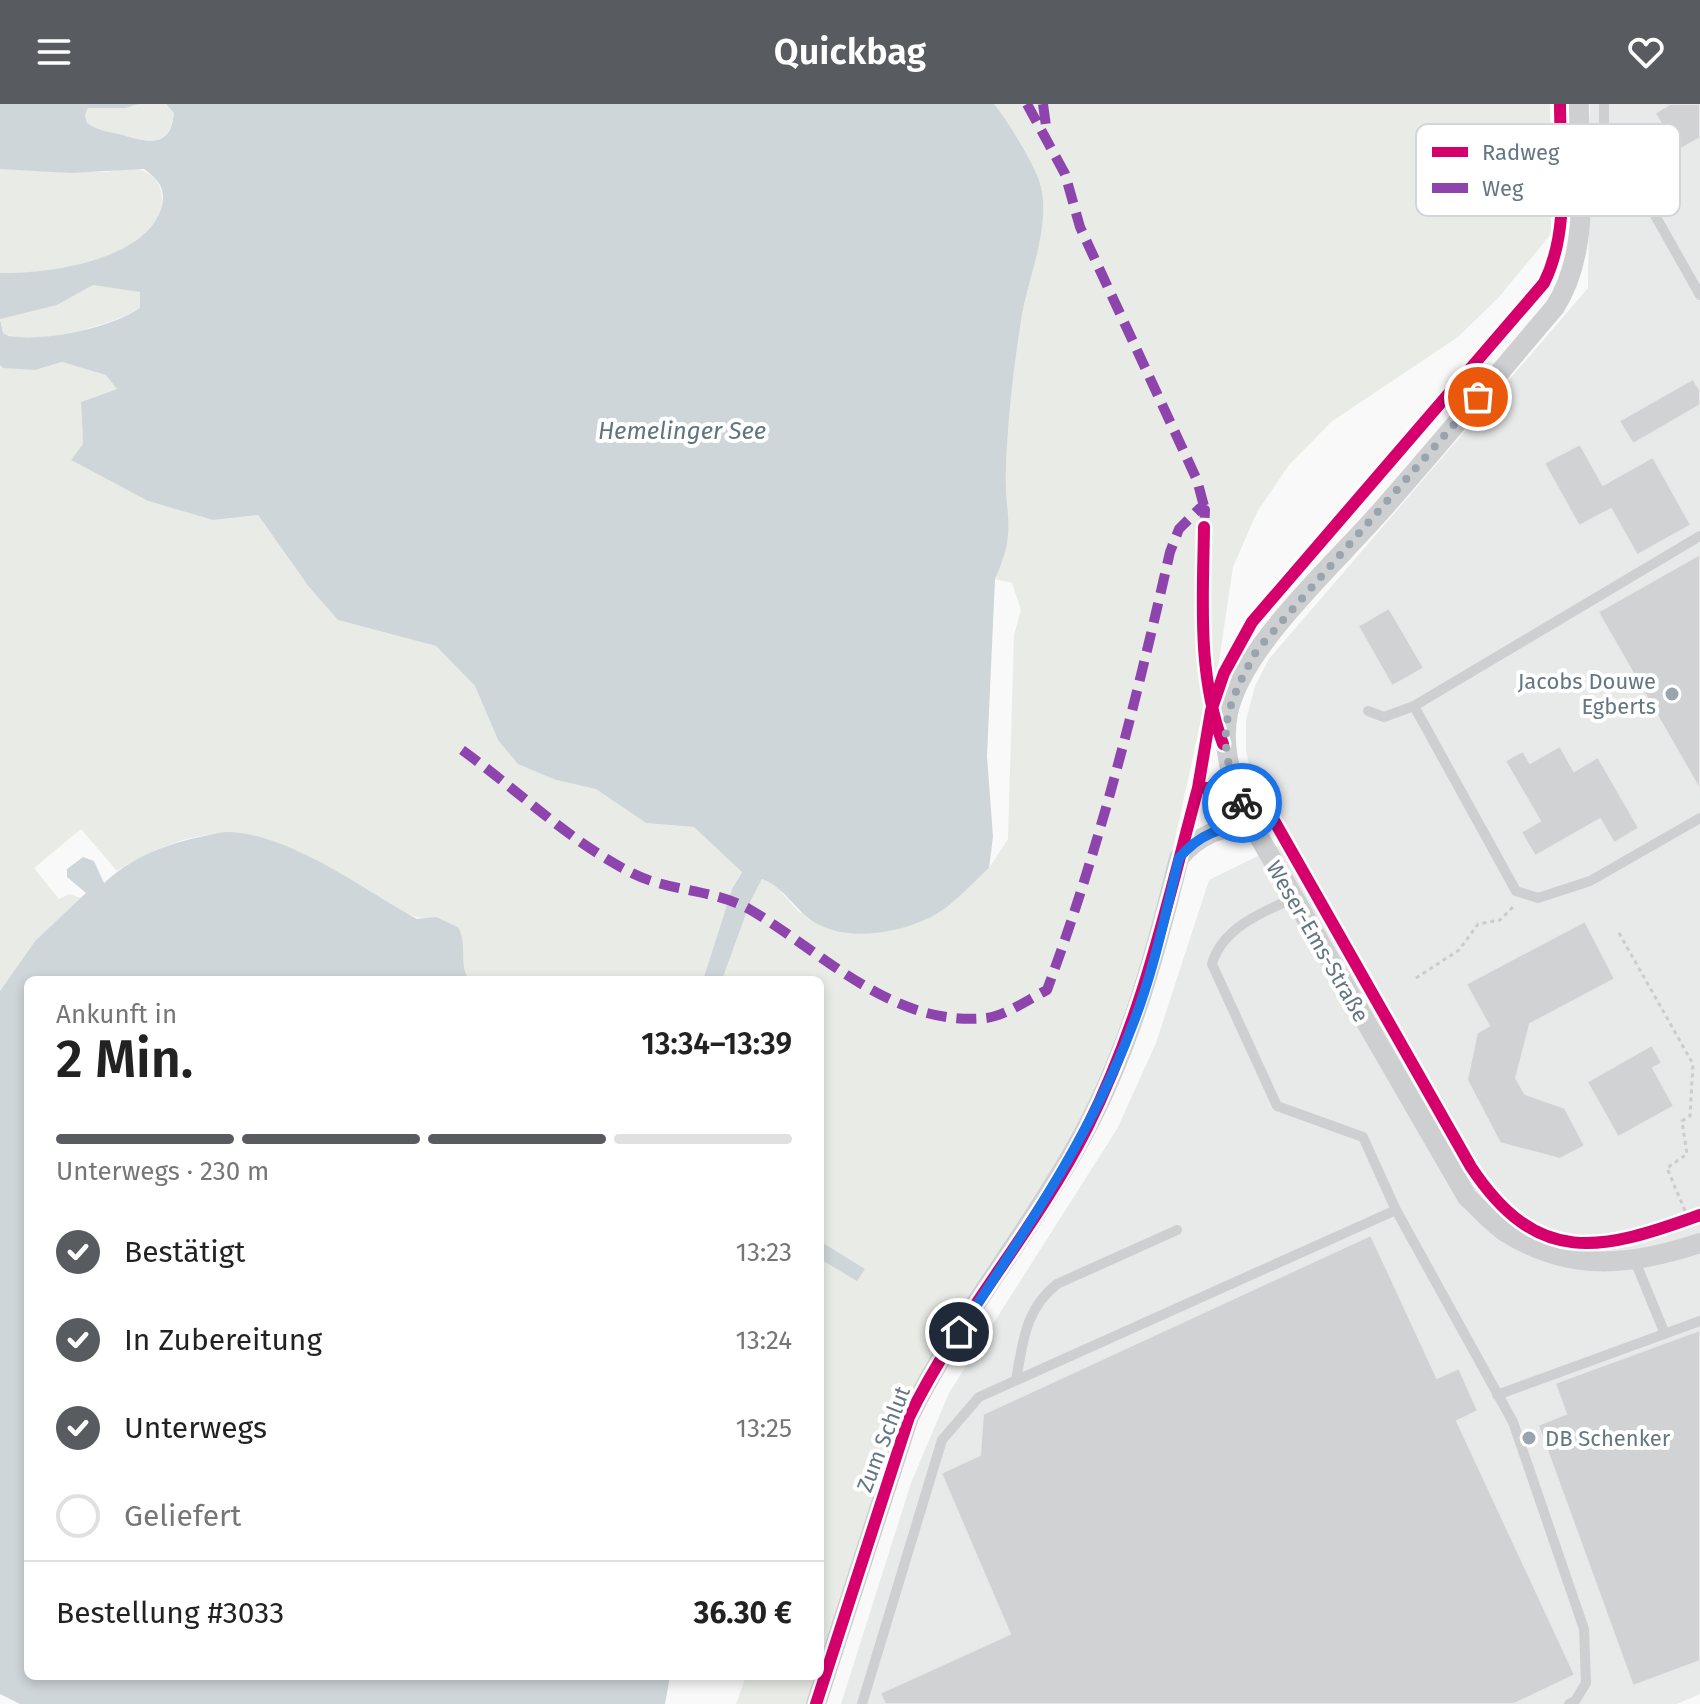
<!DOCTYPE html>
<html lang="de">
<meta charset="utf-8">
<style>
:root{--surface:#fff;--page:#f2f2f2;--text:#222;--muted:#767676;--line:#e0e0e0;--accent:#585c60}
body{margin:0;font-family:"Fira Sans",sans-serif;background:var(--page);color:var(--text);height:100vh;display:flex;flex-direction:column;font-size:30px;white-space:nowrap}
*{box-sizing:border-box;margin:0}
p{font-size:26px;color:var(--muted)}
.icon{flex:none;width:44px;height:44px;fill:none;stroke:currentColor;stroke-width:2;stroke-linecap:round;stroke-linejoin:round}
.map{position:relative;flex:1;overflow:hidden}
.side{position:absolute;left:24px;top:872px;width:800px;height:704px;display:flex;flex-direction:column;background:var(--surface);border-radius:12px;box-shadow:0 4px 12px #0003}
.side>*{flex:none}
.pin{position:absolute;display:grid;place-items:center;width:68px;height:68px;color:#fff;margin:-34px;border:4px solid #fff;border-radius:50%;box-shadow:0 2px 8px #0007}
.courier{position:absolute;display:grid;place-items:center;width:80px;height:80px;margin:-40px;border:6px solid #1a73e8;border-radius:50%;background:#fff;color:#222;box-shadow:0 2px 10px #0007}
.overview em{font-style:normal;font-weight:600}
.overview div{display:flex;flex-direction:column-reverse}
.overview{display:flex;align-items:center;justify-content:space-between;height:136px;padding:0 32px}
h1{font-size:52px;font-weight:600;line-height:60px}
.bar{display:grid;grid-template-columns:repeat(4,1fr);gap:12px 8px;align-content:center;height:96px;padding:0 32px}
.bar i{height:10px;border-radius:6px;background:var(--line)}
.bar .selected{background:var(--accent)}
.bar p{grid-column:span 4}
.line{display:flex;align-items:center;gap:20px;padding:0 32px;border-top:2px solid var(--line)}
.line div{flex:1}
ol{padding:0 32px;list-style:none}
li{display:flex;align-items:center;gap:24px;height:88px}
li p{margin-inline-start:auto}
li .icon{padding:8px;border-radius:50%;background:var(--accent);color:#fff;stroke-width:4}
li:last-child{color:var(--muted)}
li i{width:44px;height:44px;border:4px solid var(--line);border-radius:50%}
header{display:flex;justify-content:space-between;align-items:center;height:104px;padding:0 32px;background:var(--accent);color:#fff;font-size:36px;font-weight:600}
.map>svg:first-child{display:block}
</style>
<header><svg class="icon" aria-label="menu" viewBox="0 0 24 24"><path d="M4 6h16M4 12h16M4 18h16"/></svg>Quickbag<svg class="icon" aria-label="heart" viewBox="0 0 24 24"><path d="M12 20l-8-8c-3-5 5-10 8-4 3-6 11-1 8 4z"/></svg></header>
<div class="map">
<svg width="1700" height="1600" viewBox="0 0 1700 1600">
<rect width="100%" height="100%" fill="#f9f9f9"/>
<path fill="#e8e9e9" d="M1590 0H1700V1590L1677 1600H841L911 1379 949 1289 1117 1025 1156 939 1209 776 1286 738 1253 678 1246 647V616L1255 582 1269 555 1588 184Z"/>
<path fill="#e8ebe6" d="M139 0H166L174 9C170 44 148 39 123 31 110 28 99 27 87 19L85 11 88 4H126Z
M994 0H1550L1551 130 1499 193 1458 233 1331 318 1289 361 1257 408 1233 463 1218 564 1204 602 1173 744 1131 908 1076 1028 934 1249 820 1565V1155L857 1176 865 1165 820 1137V876H722L751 796 762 775 772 778 800 809H938L989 764 1008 735 1014 531 1021 506 1012 479 995 475C1017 429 1004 410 1006 363 1008 313 1014 260 1022 211 1029 171 1052 119 1040 79 1036 63 1005 12 994 0Z
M129 64C174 66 169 118 137 138 99 161 44 170 0 169V65L107 68Z
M93 181 140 187V204C113 221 32 244 3 229L0 214 57 201Z
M62 258 107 271 117 285 81 298 83 340 71 356 148 397 213 416 258 411 309 483 338 516 436 542 475 582 498 636 556 676 596 685 646 719 694 723 742 767 732 785 703 876H469C459 859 465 841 458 823 441 813 423 818 406 809 296 748 243 689 117 767L81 725 34 764 59 795 69 790 81 794 35 837 0 887V261L35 266Z
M746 1572H818L809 1600H736Z"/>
<path fill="#ced6d9" d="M0 0H139L126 4H88L85 11 87 19C99 27 110 28 123 31 148 39 171 44 174 9L166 0H994C1005 12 1036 63 1040 79 1052 119 1029 171 1022 211 1014 260 1008 313 1006 363 1004 412 1018 426 995 475L987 652 993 733 989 764C973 778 956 798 938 809 904 829 848 839 814 818 795 806 783 782 762 775L751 796 722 876H703L732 785 742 768 694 723 646 719 596 685 556 676 518 660 498 636 475 582 436 542 338 516 309 483 258 411 213 416 148 397 71 356 83 340 81 298 117 285 106 271 62 258 35 266 3 264 0 261V215L3 229 9 232C44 238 111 224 140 204V188L93 181 57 201 0 215V169C48 170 150 156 162 101 166 83 157 75 144 65L70 69 0 65Z
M225 728C288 728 362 785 417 815L436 813 458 823C468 841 458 858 469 876H28V1572H670L665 1600H20L0 1590V887L35 837 86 789 67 773V765L83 753 94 757 104 779C139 747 179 736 225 728Z
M820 1137 865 1165 857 1177 820 1155Z"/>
<path fill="#d0d2d3" stroke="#e8e8e8" stroke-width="2" d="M1670 0H1700V34L1677 47 1655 9Z
M1693 275 1700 286V301L1633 340 1619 317Z
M1580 340 1603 381 1653 353 1691 421 1637 451 1611 405 1579 422 1544 359Z
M1700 450V686L1598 508Z
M1389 504 1424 564 1392 582 1358 522Z
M1560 642 1574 667 1598 653 1639 724 1614 739 1600 715 1535 752 1521 728 1540 717 1505 657 1523 647 1530 659Z
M1585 817 1615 875 1530 920 1516 974 1525 990 1565 1004 1585 1042 1560 1055 1500 1039 1467 976 1477 929 1489 922 1466 880Z
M1652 941 1662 959 1653 964 1674 1002 1618 1033 1587 978Z
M1371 1131 1437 1274 1459 1264 1478 1307 1457 1317 1575 1571 1514 1600H885L880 1589 1010 1530 941 1369 980 1351 983 1310Z
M1700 1226V1557L1633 1582 1538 1321 1566 1310 1555 1279Z"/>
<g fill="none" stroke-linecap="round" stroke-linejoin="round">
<path stroke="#cbcccd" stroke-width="3" stroke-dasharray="4 4" stroke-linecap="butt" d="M1619 829 1693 960 1690 1012 1682 1017 1687 1050 1667 1064 1691 1121
M1416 874 1459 846 1478 820 1500 816 1514 802"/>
<path stroke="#cecfd0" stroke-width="10" d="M1604 0V21L1700 191
M1414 602 1516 787 1538 794 1590 777 1700 714
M1368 607 1384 613 1414 602 1700 432
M1294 794C1262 808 1222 824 1212 860L1277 1002 1363 1033 1396 1106 1513 1318 1584 1525 1586 1579 1575 1597 1569 1600
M1635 1157 1665 1230
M1016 1276C1023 1238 1025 1205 1057 1180L1177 1126
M1497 1291 1700 1217
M862 1600 942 1336 979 1293 1396 1106"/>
<path stroke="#cecfd0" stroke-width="20" d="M1579 0C1579 66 1592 145 1555 203 1497 271 1440 340 1381 407 1335 460 1242 542 1228 609 1220 650 1235 682 1251 719L1467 1093C1479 1104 1491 1118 1504 1127 1569 1169 1631 1162 1700 1139
M816 1600 909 1313C955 1219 1024 1136 1075 1045 1127 954 1154 856 1179 754 1200 729 1219 725 1251 719"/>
<path stroke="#8e44ad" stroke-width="10" stroke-dasharray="20 10" stroke-linecap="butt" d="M1027 0 1065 70 1080 123 1197 376 1205 406
M1043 0 1047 29
M462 646C519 687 571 739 634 770 671 788 713 785 749 805 824 849 892 923 986 914 1005 912 1029 895 1047 886 1100 743 1136 597 1170 448L1179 425 1200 404 1205 406 1204 427"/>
<defs>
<path id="cycleway" d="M1204 423C1203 497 1197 569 1223 640
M1198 684 1211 607 1224 569 1252 518 1544 179C1571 125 1560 59 1560 0
M816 1600 909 1313C959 1211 1036 1125 1087 1024 1143 912 1166 803 1198 684H1210L1246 673 1251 676 1471 1063C1538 1164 1601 1147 1700 1111"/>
</defs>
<use href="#cycleway" stroke="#fff" stroke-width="17"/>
<use href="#cycleway" stroke="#d6006c" stroke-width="12"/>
</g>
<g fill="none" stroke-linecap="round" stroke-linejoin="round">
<path stroke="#99a4ac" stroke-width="8" stroke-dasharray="0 14.4" d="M1242 699C1214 634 1224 605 1257 546L1478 293"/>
<path stroke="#1a73e8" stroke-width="10" d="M959 1228C1023 1130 1089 1035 1131 925 1153 870 1165 812 1179 754 1200 729 1219 725 1251 719L1242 699"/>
</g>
<g fill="#99a4ac" stroke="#fff" stroke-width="3">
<circle cx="1672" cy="590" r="8"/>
<circle cx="1529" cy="1334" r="8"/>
</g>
<g text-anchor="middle" stroke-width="8" stroke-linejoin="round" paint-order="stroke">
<g font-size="22" fill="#657683" stroke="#fff" text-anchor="end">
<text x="1656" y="585">Jacobs Douwe<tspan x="1656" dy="25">Egberts</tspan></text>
<text x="1545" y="1342" text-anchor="start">DB Schenker</text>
</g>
<g font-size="22" fill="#657683" stroke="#fff">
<text transform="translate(1318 837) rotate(60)" y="8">Weser-Ems-Straße</text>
<text transform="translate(883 1335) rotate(-69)" y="8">Zum Schlut</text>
</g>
<g font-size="24" font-style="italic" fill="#60757c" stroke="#fff">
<text x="682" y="335">Hemelinger See</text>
</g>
</g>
<rect x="1416" y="20" width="264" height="92" rx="12" fill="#fff" stroke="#d1d6da" stroke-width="2"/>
<rect x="1432" y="43" width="36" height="10" fill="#d6006c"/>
<rect x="1432" y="79" width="36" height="10" fill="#8e44ad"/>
<g font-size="22" fill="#657683">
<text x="1482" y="56">Radweg</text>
<text x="1482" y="92">Weg</text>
</g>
</svg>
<div class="pin" style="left:1478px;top:293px;background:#ea580c"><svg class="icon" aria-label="bag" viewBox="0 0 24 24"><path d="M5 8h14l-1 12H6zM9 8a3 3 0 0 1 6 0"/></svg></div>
<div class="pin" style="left:959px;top:1228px;background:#1f2937"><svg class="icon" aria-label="home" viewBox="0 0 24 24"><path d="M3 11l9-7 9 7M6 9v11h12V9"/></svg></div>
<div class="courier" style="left:1242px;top:699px"><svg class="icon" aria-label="bike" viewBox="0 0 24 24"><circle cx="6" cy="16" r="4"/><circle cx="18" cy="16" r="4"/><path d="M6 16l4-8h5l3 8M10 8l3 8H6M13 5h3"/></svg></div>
<section class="side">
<div class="overview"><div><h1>2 Min.</h1><p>Ankunft in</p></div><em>13:34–13:39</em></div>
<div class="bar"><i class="selected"></i><i class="selected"></i><i class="selected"></i><i></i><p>Unterwegs · 230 m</p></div>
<ol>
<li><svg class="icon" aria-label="check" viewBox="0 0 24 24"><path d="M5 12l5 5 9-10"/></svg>Bestätigt<p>13:23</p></li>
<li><svg class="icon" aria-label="check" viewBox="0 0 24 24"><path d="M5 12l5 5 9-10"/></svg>In Zubereitung<p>13:24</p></li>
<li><svg class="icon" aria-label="check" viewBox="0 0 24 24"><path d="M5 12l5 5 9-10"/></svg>Unterwegs<p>13:25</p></li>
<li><i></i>Geliefert</li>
</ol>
<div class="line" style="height:104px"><div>Bestellung #3033</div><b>36.30 €</b></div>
</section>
</div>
